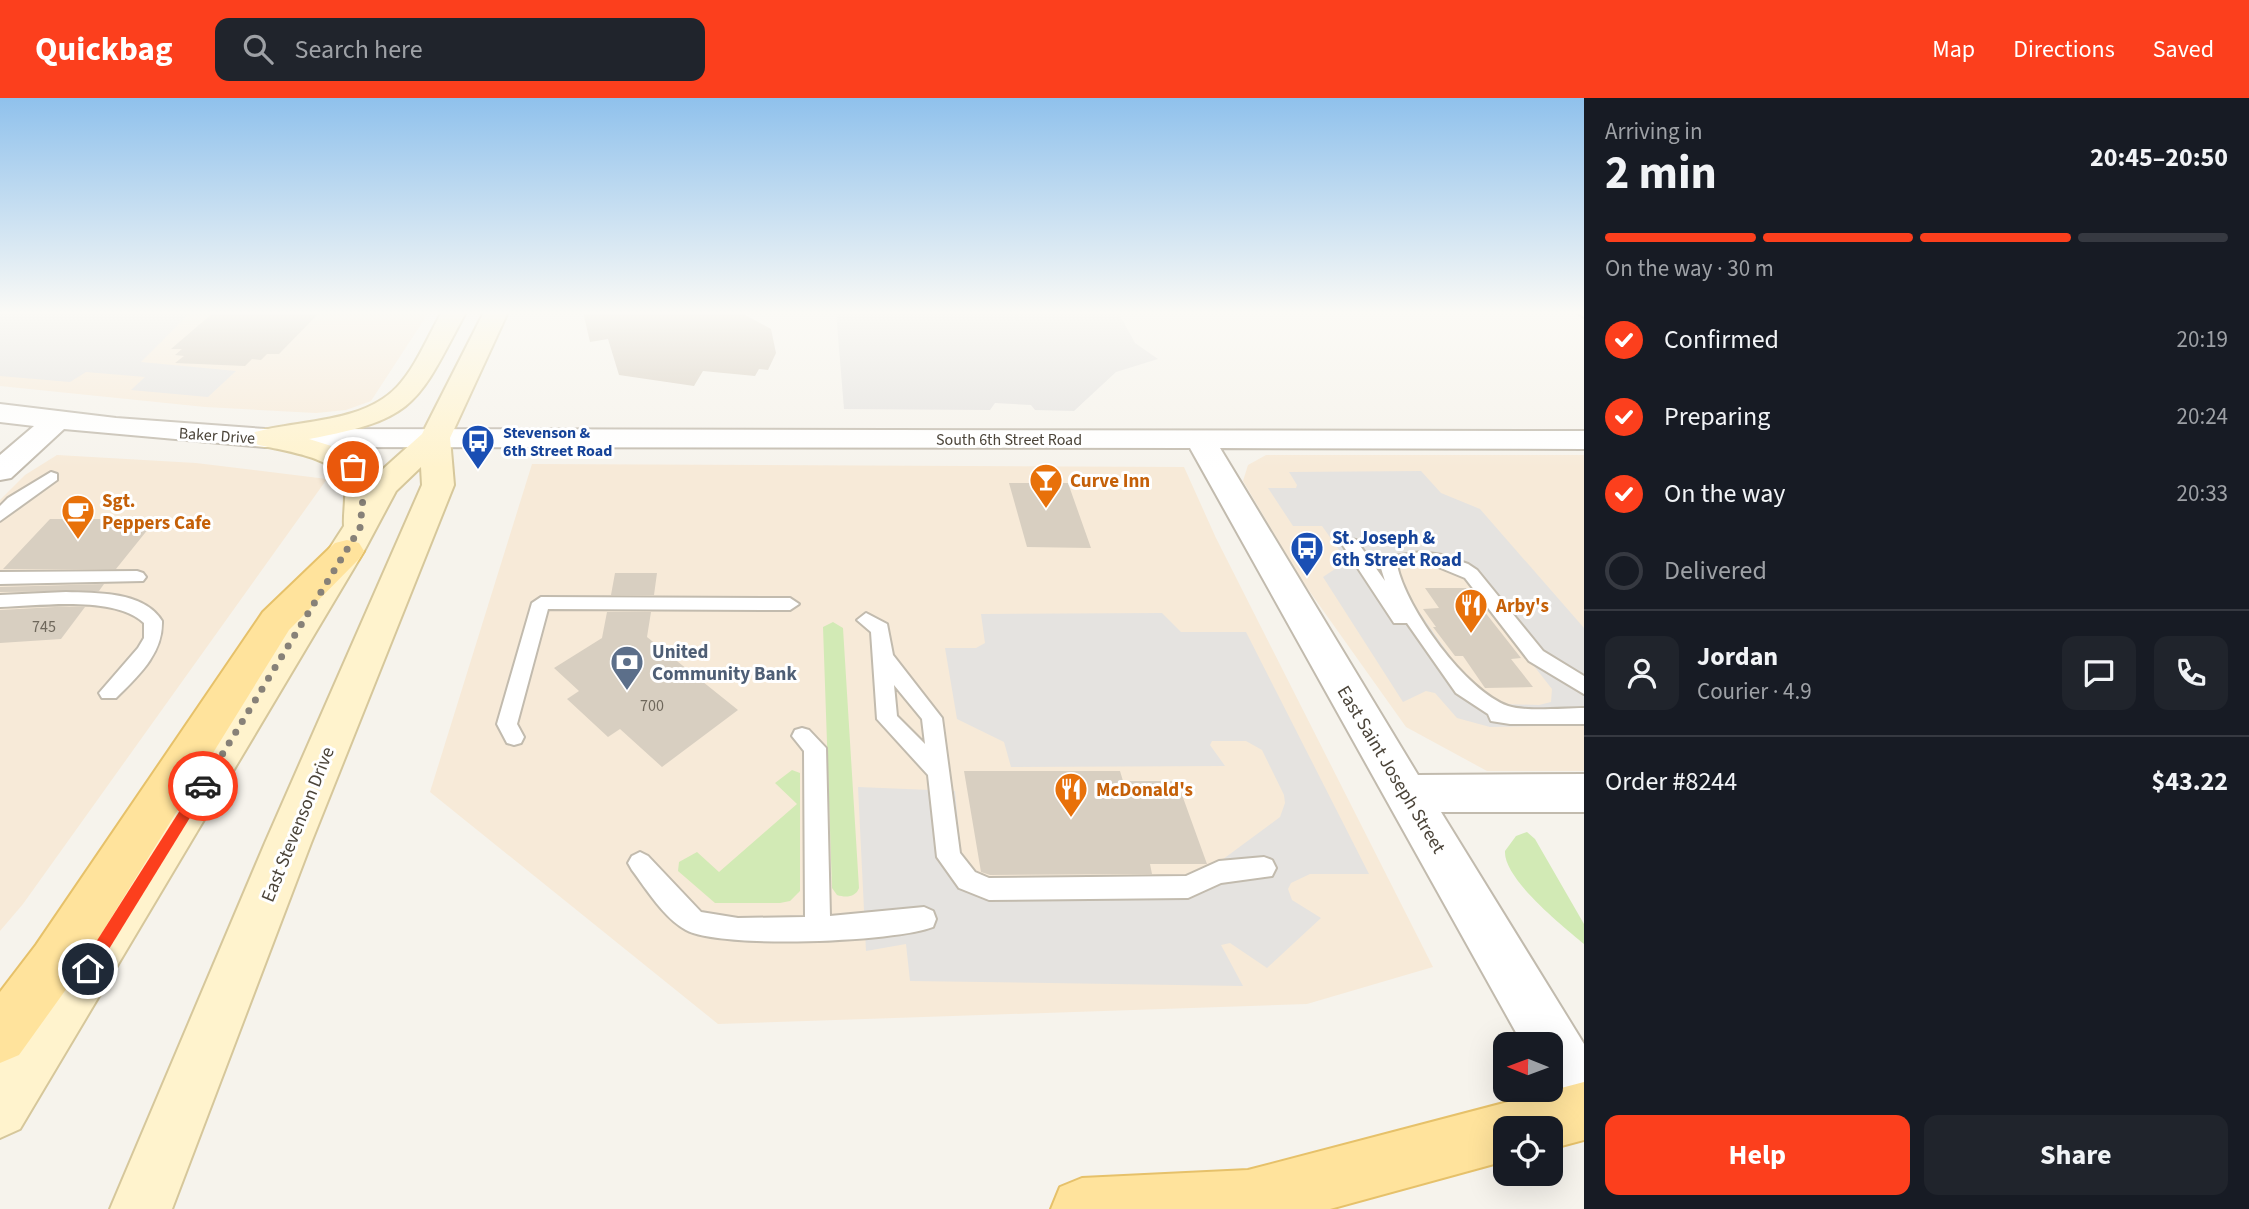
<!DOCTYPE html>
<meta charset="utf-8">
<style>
:root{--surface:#171b24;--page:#20242c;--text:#f1f3f6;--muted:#9ea1a6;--line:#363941;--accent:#fc3f1d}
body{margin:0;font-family:"Source Sans 3",sans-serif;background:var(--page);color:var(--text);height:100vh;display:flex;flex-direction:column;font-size:26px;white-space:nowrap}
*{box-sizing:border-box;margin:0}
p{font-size:23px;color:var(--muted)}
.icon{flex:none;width:38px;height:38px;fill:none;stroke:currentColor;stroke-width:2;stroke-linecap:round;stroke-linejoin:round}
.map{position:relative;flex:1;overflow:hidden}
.panel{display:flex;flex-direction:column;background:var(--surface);width:665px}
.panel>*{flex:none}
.needle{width:46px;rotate:271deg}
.buttons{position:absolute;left:1493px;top:934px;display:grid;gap:14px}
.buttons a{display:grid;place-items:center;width:70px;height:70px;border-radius:14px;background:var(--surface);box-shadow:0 7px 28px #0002;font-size:35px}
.pin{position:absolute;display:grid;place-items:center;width:60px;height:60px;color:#fff;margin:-30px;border:4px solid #fff;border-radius:50%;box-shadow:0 2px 7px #0007}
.courier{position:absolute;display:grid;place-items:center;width:70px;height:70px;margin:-35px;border:5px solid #fc3f1d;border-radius:50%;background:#fff;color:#222;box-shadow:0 2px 9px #0007}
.summary em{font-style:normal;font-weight:700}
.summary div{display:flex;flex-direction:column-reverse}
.summary{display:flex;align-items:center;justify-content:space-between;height:119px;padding:0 21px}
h1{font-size:46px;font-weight:700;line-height:52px}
.bar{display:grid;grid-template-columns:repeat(4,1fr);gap:10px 7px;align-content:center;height:84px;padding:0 21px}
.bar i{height:9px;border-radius:5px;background:var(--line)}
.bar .active{background:var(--accent)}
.bar p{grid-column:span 4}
.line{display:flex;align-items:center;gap:18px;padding:0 21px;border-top:2px solid var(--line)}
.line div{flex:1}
.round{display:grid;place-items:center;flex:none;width:74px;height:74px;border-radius:14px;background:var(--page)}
ol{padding:0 21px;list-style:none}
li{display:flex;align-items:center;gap:21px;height:77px}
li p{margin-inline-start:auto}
li .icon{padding:7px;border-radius:50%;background:var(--accent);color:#fff;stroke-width:4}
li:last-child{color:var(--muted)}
li i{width:38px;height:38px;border:4px solid var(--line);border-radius:50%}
.button{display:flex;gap:14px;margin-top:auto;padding:14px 21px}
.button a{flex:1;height:80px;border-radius:14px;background:var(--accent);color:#fff;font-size:28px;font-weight:700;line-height:80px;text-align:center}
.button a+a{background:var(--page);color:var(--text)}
header{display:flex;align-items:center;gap:42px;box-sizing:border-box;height:98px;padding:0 35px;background:var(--accent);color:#fff}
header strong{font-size:33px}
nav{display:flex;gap:38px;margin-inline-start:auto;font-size:24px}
.search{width:490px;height:63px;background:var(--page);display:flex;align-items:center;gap:18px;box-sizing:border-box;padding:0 24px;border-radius:14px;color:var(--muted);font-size:26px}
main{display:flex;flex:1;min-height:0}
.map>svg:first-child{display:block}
</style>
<header>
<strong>Quickbag</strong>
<div class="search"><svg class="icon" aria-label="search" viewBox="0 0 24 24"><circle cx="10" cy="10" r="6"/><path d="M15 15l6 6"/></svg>Search here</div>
<nav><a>Map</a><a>Directions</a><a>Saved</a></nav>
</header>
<main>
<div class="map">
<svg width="1584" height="1111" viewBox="0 0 1584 1111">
<rect width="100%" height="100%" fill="#f6f3ec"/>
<path fill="#f7ead8" d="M0 214H429L371 303 346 312 316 315 205 309 0 288Z
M57 357 196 365 327 381 23 806 0 833V402L25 377Z
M1266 357H1584V673H1487L1406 629 1300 480 1243 383 1248 367Z
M532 366 1184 369 1216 440 1433 869 1307 906 718 926 430 694Z"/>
<path fill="#d2eab5" d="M833 524 843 530 859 790C856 799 846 800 837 797L832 790 823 529Z
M792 672 800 675V793L790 803 780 805H715L678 773 679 764 697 754 719 774 797 706 775 685Z
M1527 734 1535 741 1584 826V846C1564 829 1503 781 1505 753L1516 738Z"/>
<path fill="#e5e3e0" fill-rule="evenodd" d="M0 214H191L141 264 236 273 208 299 131 292 145 279 86 274 70 284 0 278Z
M836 214H1118L1135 245 1158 261 1116 274 1074 313 1035 312 1031 307 995 305 990 312 844 311Z
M1421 373 1441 395 1480 411 1584 530V627L1490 629 1457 620 1435 595 1426 593 1403 604 1323 479 1347 463 1322 428H1293L1268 390H1296L1297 387 1289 374ZM1436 466 1466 481 1552 591 1551 604 1539 607 1500 606 1471 588 1415 508 1397 469Z
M1162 515 1181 534H1246L1369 776H1310L1291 785 1288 791 1292 802 1321 820 1267 870 1230 845 1221 847 1243 888 910 883 906 846 866 853 858 689 955 693 961 755 968 774 979 783 1188 787 1280 719 1285 705 1284 697 1262 652 1246 643H1212L1210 647 1225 668 1011 669 1004 644 957 621 945 550H976L985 545 981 516Z"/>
<path fill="#d8cfc1" d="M214 214H320L279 256H267L261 262 252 261 245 268 175 265 184 258 175 257 182 251H171Z
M583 214H740L771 231 776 255 768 272 759 271 755 278 703 273 694 288 619 277 608 241 590 244Z
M1009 385H1068L1091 450 1027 449Z
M50 421H139L132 430H149L116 471H3Z
M615 475H657L654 497H611Z
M104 486 99 493 0 494V489Z
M1425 490H1466L1521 560 1511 561 1533 589 1485 590 1463 558H1455L1433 529H1436L1423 511 1439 510Z
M55 509H85L61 541 0 545V512Z
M607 514H651L647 539 738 612 662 669 620 631 608 639 567 601 579 593 554 570 602 540Z
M964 673H1120L1123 683H1177L1207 766H1150L1152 776 990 777 981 774Z"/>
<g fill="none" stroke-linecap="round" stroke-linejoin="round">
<defs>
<path id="lane" d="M1577 214H1584V219Z
M51 374 57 376V382L0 423V408L8 400Z
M1350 441 1356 442 1385 483 1379 464 1382 460 1421 454 1442 457 1468 466 1477 472 1543 553 1584 578V596L1529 563 1465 480 1431 466 1397 467C1406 511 1466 593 1508 608 1526 614 1564 610 1584 610V626H1510L1491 623 1488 616 1456 595 1407 525H1394L1342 446Z
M137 473 143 475 146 479 143 483 0 486V474Z
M66 494C96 495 144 493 162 523 163 556 138 578 116 600H102L99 595 138 550 144 540V525C114 497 39 508 0 509V497Z
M541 499 790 500 799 506 790 512 548 511 517 626 524 639 521 645 514 647 507 645 497 626 532 505Z
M866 515 887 526 893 557 942 620 960 755 975 774 989 780 1186 778 1219 763 1264 759 1272 762 1276 770 1272 778 1221 785 1188 800 989 802 959 790 937 759 928 677 877 621 871 534 857 522ZM894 587 922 621 925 646 897 618Z
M802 630 809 632 826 650 830 818 924 809 933 813 936 821 933 829C895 844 721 851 686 832 664 820 647 792 632 772L628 765 632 758 640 754 648 758 701 814 738 820 805 819 804 653 792 638 795 632Z"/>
<path id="street" d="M0 306 116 320 265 331 1584 333V351L1220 350 1418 677 1584 676V714H1441L1584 946V1027C1543 1010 1550 985 1550 947H1523L1190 350 265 349 64 331 11 380 0 382V357L34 328 0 324Z"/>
<path id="secondary" d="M442 214H466C417 306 417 321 309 341L357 356 373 380 422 336 484 214H508L450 340 454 387 311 745 172 1111H110L265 745 422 387 421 369 396 393 364 453 20 1031 0 1040V960L344 428C343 414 347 399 344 385 338 358 277 352 255 346L250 340 255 334C300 322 363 325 397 289 416 269 428 238 442 214Z"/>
<path id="primary" d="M347 442 359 445 364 453 359 461 289 532 72 883 19 957 0 965V894L36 847 263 514 335 445Z
M1584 984V1042L1550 1051V1031H1505V1063L1330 1111H1051L1060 1089 1082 1080 1248 1072Z"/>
</defs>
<use href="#lane" stroke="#c2bbae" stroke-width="4"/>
<use href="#street" stroke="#c2bbae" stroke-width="4"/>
<use href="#secondary" stroke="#d6c79b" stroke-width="4"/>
<use href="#primary" stroke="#e6c16a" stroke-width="4"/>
<use href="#lane" fill="#fff" fill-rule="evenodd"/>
<use href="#street" fill="#fff" fill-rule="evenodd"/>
<use href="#secondary" fill="#fff3cd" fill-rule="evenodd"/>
<use href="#primary" fill="#ffe39c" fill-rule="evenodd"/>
</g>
<linearGradient id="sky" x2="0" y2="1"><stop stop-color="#8fc1ec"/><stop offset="0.58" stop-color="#fbfaf6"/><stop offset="1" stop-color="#fbfaf6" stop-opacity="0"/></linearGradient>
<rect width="1584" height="370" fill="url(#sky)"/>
<path fill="#fc3f1d" d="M203 683 209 688 207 692 93 877H82V866L198 684Z"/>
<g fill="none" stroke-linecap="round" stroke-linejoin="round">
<path stroke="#878178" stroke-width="7" stroke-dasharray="0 12.6" d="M203 688 360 430 363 400 353 369"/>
</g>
<defs>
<symbol id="bus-pin" viewBox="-11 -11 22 30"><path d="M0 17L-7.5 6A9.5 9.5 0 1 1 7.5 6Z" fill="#1a4fb4" stroke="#fff"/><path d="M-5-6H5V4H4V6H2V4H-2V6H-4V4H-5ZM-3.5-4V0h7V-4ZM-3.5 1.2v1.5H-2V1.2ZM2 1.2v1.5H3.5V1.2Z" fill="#fff"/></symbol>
<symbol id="bar-pin" viewBox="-11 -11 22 30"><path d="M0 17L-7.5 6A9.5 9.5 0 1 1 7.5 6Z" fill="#e8710a" stroke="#fff"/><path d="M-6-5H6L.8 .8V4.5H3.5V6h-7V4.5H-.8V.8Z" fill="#fff"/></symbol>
<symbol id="cafe-pin" viewBox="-11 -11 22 30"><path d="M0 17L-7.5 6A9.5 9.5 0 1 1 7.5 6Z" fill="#e8710a" stroke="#fff"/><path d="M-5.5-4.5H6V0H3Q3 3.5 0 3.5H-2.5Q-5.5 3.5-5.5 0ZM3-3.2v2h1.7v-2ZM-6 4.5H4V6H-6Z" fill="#fff"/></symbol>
<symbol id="restaurant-pin" viewBox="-11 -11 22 30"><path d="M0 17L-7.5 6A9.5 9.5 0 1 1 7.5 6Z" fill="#e8710a" stroke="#fff"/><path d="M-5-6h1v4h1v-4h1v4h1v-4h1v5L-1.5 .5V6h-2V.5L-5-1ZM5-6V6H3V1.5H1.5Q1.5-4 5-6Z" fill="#fff"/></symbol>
<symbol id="bank-pin" viewBox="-11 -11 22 30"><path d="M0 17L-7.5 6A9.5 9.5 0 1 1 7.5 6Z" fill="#5c6f8a" stroke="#fff"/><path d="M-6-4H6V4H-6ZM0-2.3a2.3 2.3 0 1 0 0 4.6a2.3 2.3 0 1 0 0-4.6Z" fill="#fff"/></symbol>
</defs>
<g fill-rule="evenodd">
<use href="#bus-pin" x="459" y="324" width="38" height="52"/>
<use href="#bar-pin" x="1027" y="363" width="38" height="52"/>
<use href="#cafe-pin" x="59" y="394" width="38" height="52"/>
<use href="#bus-pin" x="1288" y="431" width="38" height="52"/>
<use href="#restaurant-pin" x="1452" y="488" width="38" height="52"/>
<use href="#bank-pin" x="608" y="545" width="38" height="52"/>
<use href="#restaurant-pin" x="1052" y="672" width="38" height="52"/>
</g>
<g text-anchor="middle" stroke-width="6" stroke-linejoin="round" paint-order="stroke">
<g font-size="16" font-weight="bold" fill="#164399" stroke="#fff" text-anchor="start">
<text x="503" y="340">Stevenson &amp;<tspan x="503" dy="18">6th Street Road</tspan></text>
</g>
<g font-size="16" fill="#4b4439" stroke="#fff">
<text transform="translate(217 337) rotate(4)" y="6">Baker Drive</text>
<text x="1009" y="347">South 6th Street Road</text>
</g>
<g font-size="16" fill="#6e675b">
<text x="44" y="534">745</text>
<text x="652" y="613">700</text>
</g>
<g font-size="19" font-weight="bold" fill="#c56008" stroke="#fff" text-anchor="start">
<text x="1070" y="389">Curve Inn</text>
<text x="102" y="409">Sgt.<tspan x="102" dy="22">Peppers Cafe</tspan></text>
<text x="1496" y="514">Arby's</text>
<text x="1096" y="698">McDonald's</text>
</g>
<g font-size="19" font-weight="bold" fill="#164399" stroke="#fff" text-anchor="start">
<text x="1332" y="446">St. Joseph &amp;<tspan x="1332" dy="22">6th Street Road</tspan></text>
</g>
<g font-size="19" font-weight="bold" fill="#4e5e75" stroke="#fff" text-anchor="start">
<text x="652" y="560">United<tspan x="652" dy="22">Community Bank</tspan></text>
</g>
<g font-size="19" fill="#4b4439" stroke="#fff">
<text transform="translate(1392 671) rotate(59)" y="7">East Saint Joseph Street</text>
<text transform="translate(297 726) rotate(-68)" y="7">East Stevenson Drive</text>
</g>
</g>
</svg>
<div class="buttons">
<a><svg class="needle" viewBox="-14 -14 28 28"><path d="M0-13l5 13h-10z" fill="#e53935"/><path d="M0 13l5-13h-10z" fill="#9ea1a6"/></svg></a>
<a><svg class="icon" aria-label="locate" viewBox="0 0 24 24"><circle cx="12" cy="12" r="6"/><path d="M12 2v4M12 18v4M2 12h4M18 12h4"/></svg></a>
</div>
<div class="pin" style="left:353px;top:369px;background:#ea580c"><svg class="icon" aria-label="bag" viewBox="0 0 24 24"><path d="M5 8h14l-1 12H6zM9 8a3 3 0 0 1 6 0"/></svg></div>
<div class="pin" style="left:88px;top:871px;background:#1f2937"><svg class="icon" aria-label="home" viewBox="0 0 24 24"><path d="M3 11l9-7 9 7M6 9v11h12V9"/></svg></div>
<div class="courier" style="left:203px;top:688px"><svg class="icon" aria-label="car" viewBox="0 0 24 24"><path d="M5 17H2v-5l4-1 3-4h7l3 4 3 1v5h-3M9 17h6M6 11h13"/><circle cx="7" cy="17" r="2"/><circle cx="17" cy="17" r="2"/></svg></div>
</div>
<section class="panel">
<div class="summary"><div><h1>2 min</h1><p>Arriving in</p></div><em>20:45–20:50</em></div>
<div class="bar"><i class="active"></i><i class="active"></i><i class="active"></i><i></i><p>On the way · 30 m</p></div>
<ol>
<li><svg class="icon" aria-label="check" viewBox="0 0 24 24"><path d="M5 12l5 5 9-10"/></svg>Confirmed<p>20:19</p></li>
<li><svg class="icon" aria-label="check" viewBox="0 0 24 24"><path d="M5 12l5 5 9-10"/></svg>Preparing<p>20:24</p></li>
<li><svg class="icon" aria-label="check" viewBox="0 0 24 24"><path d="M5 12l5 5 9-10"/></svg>On the way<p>20:33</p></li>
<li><i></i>Delivered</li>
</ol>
<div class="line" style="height:126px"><a class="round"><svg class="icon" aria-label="person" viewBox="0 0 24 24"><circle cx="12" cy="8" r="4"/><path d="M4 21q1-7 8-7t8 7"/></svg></a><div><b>Jordan</b><p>Courier · 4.9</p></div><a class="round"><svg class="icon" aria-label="chat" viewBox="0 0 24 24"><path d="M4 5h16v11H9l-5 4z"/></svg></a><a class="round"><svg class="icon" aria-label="phone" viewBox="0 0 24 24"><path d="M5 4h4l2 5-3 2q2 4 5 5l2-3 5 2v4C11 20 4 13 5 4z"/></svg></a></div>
<div class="line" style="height:91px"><div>Order #8244</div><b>$43.22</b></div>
<div class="button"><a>Help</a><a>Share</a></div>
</section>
</main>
